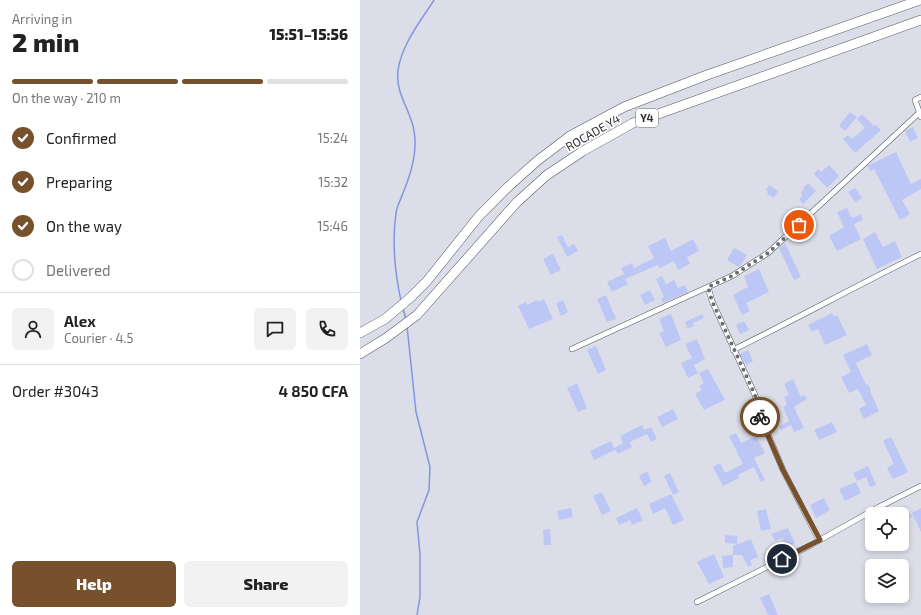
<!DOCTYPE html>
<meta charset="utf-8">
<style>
:root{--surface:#fff;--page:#f2f2f2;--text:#222;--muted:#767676;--line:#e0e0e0;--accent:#76512c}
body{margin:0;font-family:"Exo 2",sans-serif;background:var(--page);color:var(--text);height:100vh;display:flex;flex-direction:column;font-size:15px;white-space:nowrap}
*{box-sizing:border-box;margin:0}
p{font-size:13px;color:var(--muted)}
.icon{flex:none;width:22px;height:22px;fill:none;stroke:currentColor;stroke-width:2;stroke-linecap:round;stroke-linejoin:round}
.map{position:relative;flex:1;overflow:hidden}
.side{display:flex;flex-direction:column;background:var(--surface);width:360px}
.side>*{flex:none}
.tools{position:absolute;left:505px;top:507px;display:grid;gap:8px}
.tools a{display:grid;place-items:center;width:44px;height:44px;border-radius:6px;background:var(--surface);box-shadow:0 2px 6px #0003;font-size:20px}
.pin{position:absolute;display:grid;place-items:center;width:34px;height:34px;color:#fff;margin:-17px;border:2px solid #fff;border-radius:50%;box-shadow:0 1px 4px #0007}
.courier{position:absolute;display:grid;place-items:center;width:40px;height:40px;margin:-20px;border:3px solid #76512c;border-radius:50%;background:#fff;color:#222;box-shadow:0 1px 5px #0007}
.headline em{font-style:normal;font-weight:800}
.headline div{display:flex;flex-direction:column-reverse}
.headline{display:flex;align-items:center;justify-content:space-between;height:68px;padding:0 12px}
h1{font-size:26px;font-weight:800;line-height:30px}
.bar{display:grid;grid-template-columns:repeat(4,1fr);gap:6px 4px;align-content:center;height:48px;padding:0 12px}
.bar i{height:5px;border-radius:3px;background:var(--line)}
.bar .selected{background:var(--accent)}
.bar p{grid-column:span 4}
.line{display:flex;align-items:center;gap:10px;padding:0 12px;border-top:1px solid var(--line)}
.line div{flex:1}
.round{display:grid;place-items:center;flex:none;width:42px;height:42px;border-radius:6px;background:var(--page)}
ol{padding:0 12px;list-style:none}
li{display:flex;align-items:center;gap:12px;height:44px}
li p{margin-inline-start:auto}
li .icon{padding:4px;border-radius:50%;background:var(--accent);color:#fff;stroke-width:4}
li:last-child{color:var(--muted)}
li i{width:22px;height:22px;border:2px solid var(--line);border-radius:50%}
.primary-button{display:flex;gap:8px;margin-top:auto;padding:8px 12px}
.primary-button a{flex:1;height:46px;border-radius:6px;background:var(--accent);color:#fff;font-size:16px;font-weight:800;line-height:46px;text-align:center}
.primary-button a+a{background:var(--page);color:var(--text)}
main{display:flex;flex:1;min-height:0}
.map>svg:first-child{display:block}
</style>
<main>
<section class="side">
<div class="headline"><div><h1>2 min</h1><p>Arriving in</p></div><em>15:51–15:56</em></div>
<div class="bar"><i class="selected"></i><i class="selected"></i><i class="selected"></i><i></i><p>On the way · 210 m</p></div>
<ol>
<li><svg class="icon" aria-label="check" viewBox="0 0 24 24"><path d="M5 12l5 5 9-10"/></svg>Confirmed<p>15:24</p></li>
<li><svg class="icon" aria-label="check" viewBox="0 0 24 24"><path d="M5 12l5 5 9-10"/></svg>Preparing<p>15:32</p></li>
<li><svg class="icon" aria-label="check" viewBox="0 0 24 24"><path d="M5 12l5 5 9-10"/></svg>On the way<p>15:46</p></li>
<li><i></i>Delivered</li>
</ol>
<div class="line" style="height:72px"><a class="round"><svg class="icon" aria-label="person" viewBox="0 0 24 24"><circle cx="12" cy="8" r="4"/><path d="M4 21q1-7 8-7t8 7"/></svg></a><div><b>Alex</b><p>Courier · 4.5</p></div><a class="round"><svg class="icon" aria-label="chat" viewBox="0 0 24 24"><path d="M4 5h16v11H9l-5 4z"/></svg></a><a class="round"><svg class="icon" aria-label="phone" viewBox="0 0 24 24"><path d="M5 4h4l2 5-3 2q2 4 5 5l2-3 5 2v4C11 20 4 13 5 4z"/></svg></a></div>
<div class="line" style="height:52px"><div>Order #3043</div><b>4 850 CFA</b></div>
<div class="primary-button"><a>Help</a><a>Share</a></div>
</section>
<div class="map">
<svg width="561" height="615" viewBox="0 0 561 615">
<rect width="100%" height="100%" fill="#dbdee8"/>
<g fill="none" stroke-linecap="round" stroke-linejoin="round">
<path stroke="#8694de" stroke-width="1.5" d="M41 301C35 273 32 241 36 213 37 206 41 199 43 193 51 174 58 152 54 131 51 110 35 94 38 70 42 44 60 22 74 0
M43 308 46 320
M47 326 56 412 70 467 69 490 57 522 60 554V597L57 615"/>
</g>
<path fill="#bdc7f6" d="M490 112 497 117 485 131 479 126Z
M502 114 514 126 516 125 521 130 495 153 483 139 488 135 492 139 505 128 497 119Z
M553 127 558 138 550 142 545 131Z
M536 152 551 184 561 179V189L542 200 550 214 540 220 514 169 510 171 507 166Z
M469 165 479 176 467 188 454 174 458 169 461 172Z
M448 183 456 191 443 204 439 199 442 197 441 193 444 189 443 188Z
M409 185 418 191 414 198 407 194 408 192 406 190Z
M495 188 502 198 495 202 488 192Z
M487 208 492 218 501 214 503 220 494 224 501 239 477 251 469 236 484 227 477 212Z
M515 232 523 247 535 241 542 257 517 269 503 239Z
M202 235 208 247 214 244 218 251 207 257 197 237Z
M305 238 311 251 333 239 339 251 327 257 330 264 318 270 314 261 300 268 298 265 265 279 268 284 252 292 247 282 264 274 261 268 272 263 274 268 294 258 288 246Z
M425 243 441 277 434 280 419 248Z
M374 248 387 255 379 267 367 260Z
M193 254 201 270 191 275 183 259Z
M399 269 409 292 386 303 390 311 382 315 373 295 388 287 384 276Z
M302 276 306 284 314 280 318 288 325 285 328 292 303 303 301 298 304 297 296 279Z
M290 290 295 300 285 305 280 295Z
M246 295 256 319 247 322 237 299Z
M184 299 193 319 169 329 158 306 166 302 167 305 177 300 178 302Z
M203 300 208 312 201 316 196 303Z
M472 313 474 317 477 315 487 335 465 345 458 329 452 332 448 325Z
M311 314 321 340 306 347 299 333 304 331 299 319Z
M342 314 344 318 333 323 334 326 328 329 325 322Z
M384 321 389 330 380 334 376 325Z
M337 339 345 359 334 365 338 373 328 378 321 363 332 358 325 344Z
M507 344 512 355 496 363 506 385 508 384 511 390 510 391 519 411 504 419 499 409 506 405 498 389 489 393 481 377 491 372 483 355Z
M236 346 246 370 238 374 227 350Z
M388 350 393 361 386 365 380 354Z
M348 369 365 400 344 410 335 394 342 390 339 386 344 383 339 373Z
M433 379 441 397 444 395 447 399 434 407 444 428 434 432 431 425 421 430 419 426 429 421 423 407 427 405 424 397 429 395 424 384Z
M217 383 227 408 218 412 207 388Z
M313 409 318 419 302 427 297 417Z
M472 422 477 432 459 440 454 430Z
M282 425 284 430 291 427 297 439 291 442 287 434 270 442 272 447 258 454 254 448 263 443 260 436Z
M376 433 381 443 396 436 405 453 394 458 405 480 401 482 394 467 378 475 379 478 363 486 353 467 360 463 365 473 383 464 369 436Z
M531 437 548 472 533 479 527 468 534 464 523 441Z
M251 441 255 450 234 460 230 451Z
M508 466 516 485 510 487 506 477 497 481 493 473Z
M287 471 292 482 284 486 279 476Z
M310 473 319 492 313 495 304 476Z
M496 482 501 493 485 501 479 489Z
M242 492 251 511 242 515 233 496Z
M311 494 324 520 313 525 305 508 293 514 289 504Z
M464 498 470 510 456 518 450 505Z
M545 505 552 517 543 521 542 514H540L537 510Z
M211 508 213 517 199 520 197 511Z
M277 508 283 520 272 525 270 520 259 525 256 518Z
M561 508V532L552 513Z
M406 509 411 529 401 531 397 511Z
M428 528 435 543 427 547 422 538 415 541 411 534Z
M190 529 191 545H184L183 530Z
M365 535 377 536V544L365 543Z
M391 539 398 557 390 560 392 565 388 567 382 555H373V546Z
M354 554 364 577 349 584 337 562Z
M373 555V567L363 568 362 556Z
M409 594 418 615H408L400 598Z"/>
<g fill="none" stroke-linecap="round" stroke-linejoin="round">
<defs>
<path id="street" d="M561 97 555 100 561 117
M348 287 352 301 395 395 401 418 423 470 459 540
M212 349 372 276 408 253 559 113
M373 350C436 319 498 285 561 254
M337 602 451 545 519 507 561 486"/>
<path id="highway" d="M0 333 25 319 51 297 67 281 119 216 149 186 177 161 210 136 264 107 347 75 560 0
M0 354 26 338 57 315 157 202 187 175 223 151 273 123 561 20"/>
</defs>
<use href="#street" stroke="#54565f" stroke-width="6"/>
<use href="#highway" stroke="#54565f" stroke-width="10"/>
<use href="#street" stroke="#fff" stroke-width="5"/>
<use href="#highway" stroke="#fff" stroke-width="9"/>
</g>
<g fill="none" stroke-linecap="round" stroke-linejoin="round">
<path stroke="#6b6d72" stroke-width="4" stroke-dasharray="0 7.2" d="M400 417 395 395 352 301 348 287 372 276 408 253 439 225"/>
<path stroke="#76512c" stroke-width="5" d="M400 417 423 470 460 540 422 559"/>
</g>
<g text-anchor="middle" stroke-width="3.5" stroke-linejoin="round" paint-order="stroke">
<rect fill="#fff" stroke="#6d6e70" stroke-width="1" x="276" y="109" width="22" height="18" rx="3"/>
<g font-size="11" font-weight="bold" fill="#2f3033">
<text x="287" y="122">Y4</text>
</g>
<g font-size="12" fill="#2f3033" stroke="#fff">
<text transform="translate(233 133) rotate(-30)" y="4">ROCADE Y4</text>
</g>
</g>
</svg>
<div class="tools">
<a><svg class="icon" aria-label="locate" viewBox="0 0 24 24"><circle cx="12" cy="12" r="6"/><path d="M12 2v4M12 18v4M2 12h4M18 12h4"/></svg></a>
<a><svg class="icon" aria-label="layers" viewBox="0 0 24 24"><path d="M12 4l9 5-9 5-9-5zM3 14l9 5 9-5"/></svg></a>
</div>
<div class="pin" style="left:439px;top:225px;background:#ea580c"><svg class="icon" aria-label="bag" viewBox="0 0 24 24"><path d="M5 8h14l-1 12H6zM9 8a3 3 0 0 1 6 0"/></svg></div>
<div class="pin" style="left:422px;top:559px;background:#1f2937"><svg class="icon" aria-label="home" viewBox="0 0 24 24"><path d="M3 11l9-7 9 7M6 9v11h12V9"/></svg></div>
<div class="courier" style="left:400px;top:417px"><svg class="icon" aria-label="bike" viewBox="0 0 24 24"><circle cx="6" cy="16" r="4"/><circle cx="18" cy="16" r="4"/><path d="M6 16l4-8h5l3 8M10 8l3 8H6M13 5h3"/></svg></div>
</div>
</main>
